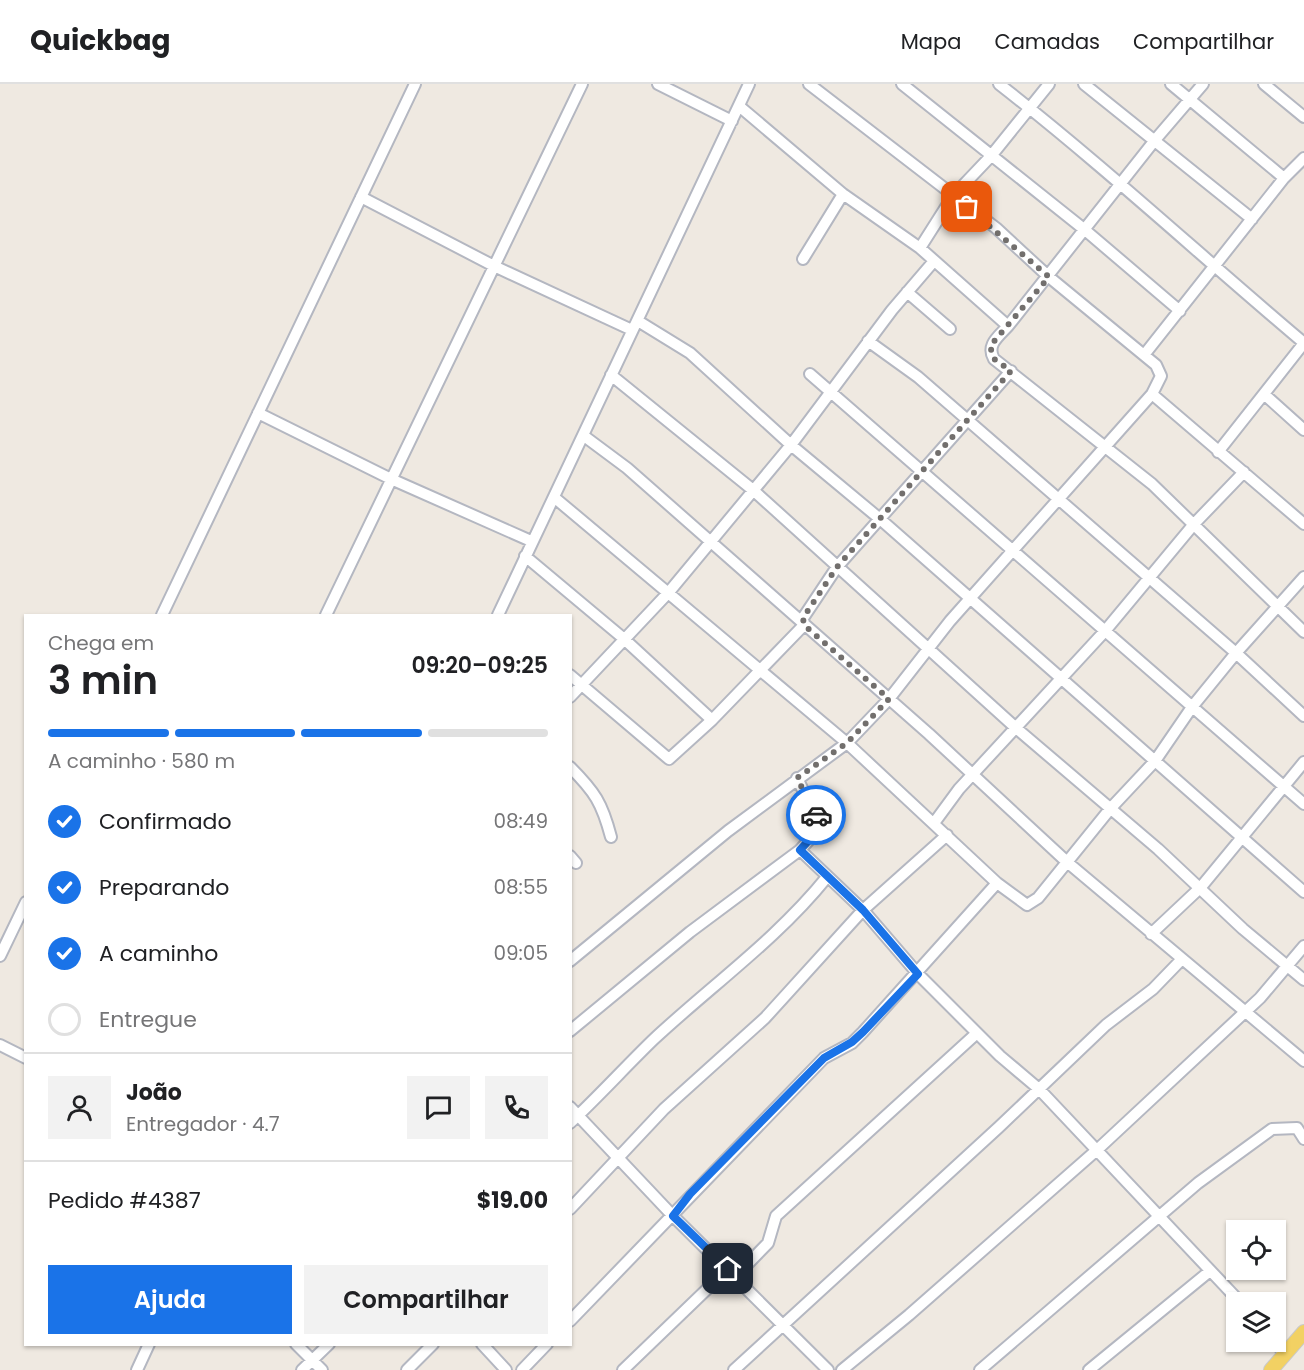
<!DOCTYPE html>
<html lang="pt">
<meta charset="utf-8">
<style>
:root{--surface:#fff;--page:#f2f2f2;--text:#202124;--muted:#757577;--line:#e0e0e0;--accent:#1a73e8}
body{margin:0;font-family:Poppins,sans-serif;background:var(--page);color:var(--text);height:100vh;display:flex;flex-direction:column;font-size:22px;white-space:nowrap}
*{box-sizing:border-box;margin:0}
p{font-size:20px;color:var(--muted)}
.icon{flex:none;width:33px;height:33px;fill:none;stroke:currentColor;stroke-width:2;stroke-linecap:round;stroke-linejoin:round}
.map{position:relative;flex:1;overflow:hidden}
.side{position:absolute;left:24px;top:530px;width:548px;height:732px;display:flex;flex-direction:column;background:var(--surface);border-radius:0px;box-shadow:0 2px 4px #0004}
.side>*{flex:none}
.buttons{position:absolute;left:1226px;top:1136px;display:grid;gap:12px}
.buttons a{display:grid;place-items:center;width:60px;height:60px;border-radius:0px;background:var(--surface);box-shadow:0 2px 4px #0004;font-size:30px}
.pin{position:absolute;display:grid;place-items:center;width:51px;height:51px;color:#fff;margin:-26px;border-radius:12px;box-shadow:0 3px 9px #0006}
.courier{position:absolute;display:grid;place-items:center;width:60px;height:60px;margin:-30px;border:4px solid #1a73e8;border-radius:50%;background:#fff;color:#222;box-shadow:0 2px 8px #0007}
.head em{font-style:normal;font-weight:600}
.head div{display:flex;flex-direction:column-reverse}
.head{display:flex;align-items:center;justify-content:space-between;height:102px;padding:0 24px}
h1{font-size:39px;font-weight:600;line-height:45px}
.bar{display:grid;grid-template-columns:repeat(4,1fr);gap:9px 6px;align-content:center;height:72px;padding:0 24px}
.bar i{height:8px;border-radius:4px;background:var(--line)}
.bar .current{background:var(--accent)}
.bar p{grid-column:span 4}
.line{display:flex;align-items:center;gap:15px;padding:0 24px;border-top:2px solid var(--line)}
.line div{flex:1}
.round{display:grid;place-items:center;flex:none;width:63px;height:63px;border-radius:0px;background:var(--page)}
ol{padding:0 24px;list-style:none}
li{display:flex;align-items:center;gap:18px;height:66px}
li p{margin-inline-start:auto}
li .icon{padding:6px;border-radius:50%;background:var(--accent);color:#fff;stroke-width:4}
li:last-child{color:var(--muted)}
li i{width:33px;height:33px;border:3px solid var(--line);border-radius:50%}
.cta{display:flex;gap:12px;margin-top:auto;padding:12px 24px}
.cta a{flex:1;height:69px;border-radius:0px;background:var(--accent);color:#fff;font-size:24px;font-weight:600;line-height:69px;text-align:center}
.cta a+a{background:var(--page);color:var(--text)}
header{display:flex;align-items:center;gap:36px;box-sizing:border-box;height:84px;padding:0 30px;background:var(--surface);border-bottom:2px solid var(--line)}
header strong{font-size:28px}
nav{display:flex;gap:33px;margin-inline-start:auto;font-size:21px}
.map>svg:first-child{display:block}
</style>
<header>
<strong>Quickbag</strong>
<nav><a>Mapa</a><a>Camadas</a><a>Compartilhar</a></nav>
</header>
<div class="map">
<svg width="1304" height="1286" viewBox="0 0 1304 1286">
<rect width="100%" height="100%" fill="#efe9e1"/>
<g fill="none" stroke-linecap="round" stroke-linejoin="round">
<defs>
<path id="minor" d="M658 0 732 37
M902 0 1085 146 1180 227
M999 0C1104 82 1202 173 1304 259
M1084 0 1252 135
M1171 0 1284 94
M1264 0 1304 33
M739 22 843 110 920 164 1008 242C998 253 986 261 994 275L1152 400 1304 548
M361 113 494 182 632 246
M920 164 953 112 991 72 1049 0
M803 175 843 110
M907 208 950 245
M638 237 690 269 791 361 880 435 1304 808
M1008 242 1155 56 1203 0
M868 257 918 293 1236 569 1304 632
M1144 271 1284 94 1304 74
M810 290 1304 720
M611 291 753 406 1016 644 1158 765 1243 845 1304 896
M1152 310 1304 440
M1264 310 1304 346
M258 329 391 395 531 457
M584 352 627 384 929 650 1067 778 1304 977
M1218 368 1304 259
M555 414 847 659 997 799 863 948 852 959 824 974 570 1237
M525 472 623 554 712 636
M162 531 415 0
M326 531 582 0
M498 531 749 0
M570 591 669 675 712 636 804 541 803 534 837 483 1011 287
M570 613 669 508 791 361 892 226 934 177
M570 683C595 708 602 719 611 753
M934 739 959 705 1105 547 1194 440 1244 388
M800 766 863 826 918 890 1000 972 1039 1005 1240 1218
M570 772 576 779
M997 799 1027 821 1038 814 1110 725 1155 677 1192 623 1236 569 1304 493
M1151 850 1201 803 1304 678
M0 872 26 818
M570 877 728 747 847 659 889 615 950 537 1152 310 1161 292 1156 281 1049 193 996 144 809 0
M570 947 690 848 800 766 819 745 820 741 797 694
M0 961 26 974
M570 1023 673 1132 828 1286
M570 1039C599 1012 626 982 654 955 712 901 777 855 827 793
M570 1125 664 1025 765 934 863 826 947 751
M735 1193 768 1159 776 1132 977 949
M1274 1257 1285 1270
M296 1260 322 1286
M482 1260 506 1286
M137 1286 149 1260
M302 1286 329 1260
M407 1286 433 1260
M522 1286 547 1260
M623 1286 728 1185
M734 1286 999 1043 1106 941 1153 905 1182 875
M842 1286 909 1231 1098 1065 1260 914 1304 862
M980 1286 1198 1099 1272 1045 1297 1044 1304 1055
M1089 1286 1210 1187"/>
<path id="major" d="M1271 1286 1304 1248"/>
</defs>
<use href="#minor" stroke="#b4b7c1" stroke-width="14"/>
<use href="#major" stroke="#c9c9c9" stroke-width="16"/>
<use href="#minor" stroke="#fff" stroke-width="10"/>
<use href="#major" stroke="#f2d163" stroke-width="14"/>
</g>
<g fill="none" stroke-linecap="round" stroke-linejoin="round">
<path stroke="#726f6d" stroke-width="6" stroke-dasharray="0 10.8" d="M816 731 797 694 847 659 889 615 804 541 803 534 837 483 1011 287 994 275 990 262 1049 193 967 123"/>
<path stroke="#1a73e8" stroke-width="8" d="M728 1185 673 1132 690 1110 824 974 852 958 863 948 918 890 863 826 800 766 819 745 820 741 816 731"/>
</g>
</svg>
<div class="buttons">
<a><svg class="icon" aria-label="locate" viewBox="0 0 24 24"><circle cx="12" cy="12" r="6"/><path d="M12 2v4M12 18v4M2 12h4M18 12h4"/></svg></a>
<a><svg class="icon" aria-label="layers" viewBox="0 0 24 24"><path d="M12 4l9 5-9 5-9-5zM3 14l9 5 9-5"/></svg></a>
</div>
<div class="pin" style="left:967px;top:123px;background:#ea580c"><svg class="icon" aria-label="bag" viewBox="0 0 24 24"><path d="M5 8h14l-1 12H6zM9 8a3 3 0 0 1 6 0"/></svg></div>
<div class="pin" style="left:728px;top:1185px;background:#1f2937"><svg class="icon" aria-label="home" viewBox="0 0 24 24"><path d="M3 11l9-7 9 7M6 9v11h12V9"/></svg></div>
<div class="courier" style="left:816px;top:731px"><svg class="icon" aria-label="car" viewBox="0 0 24 24"><path d="M5 17H2v-5l4-1 3-4h7l3 4 3 1v5h-3M9 17h6M6 11h13"/><circle cx="7" cy="17" r="2"/><circle cx="17" cy="17" r="2"/></svg></div>
<section class="side">
<div class="head"><div><h1>3 min</h1><p>Chega em</p></div><em>09:20–09:25</em></div>
<div class="bar"><i class="current"></i><i class="current"></i><i class="current"></i><i></i><p>A caminho · 580 m</p></div>
<ol>
<li><svg class="icon" aria-label="check" viewBox="0 0 24 24"><path d="M5 12l5 5 9-10"/></svg>Confirmado<p>08:49</p></li>
<li><svg class="icon" aria-label="check" viewBox="0 0 24 24"><path d="M5 12l5 5 9-10"/></svg>Preparando<p>08:55</p></li>
<li><svg class="icon" aria-label="check" viewBox="0 0 24 24"><path d="M5 12l5 5 9-10"/></svg>A caminho<p>09:05</p></li>
<li><i></i>Entregue</li>
</ol>
<div class="line" style="height:108px"><a class="round"><svg class="icon" aria-label="person" viewBox="0 0 24 24"><circle cx="12" cy="8" r="4"/><path d="M4 21q1-7 8-7t8 7"/></svg></a><div><b>João</b><p>Entregador · 4.7</p></div><a class="round"><svg class="icon" aria-label="chat" viewBox="0 0 24 24"><path d="M4 5h16v11H9l-5 4z"/></svg></a><a class="round"><svg class="icon" aria-label="phone" viewBox="0 0 24 24"><path d="M5 4h4l2 5-3 2q2 4 5 5l2-3 5 2v4C11 20 4 13 5 4z"/></svg></a></div>
<div class="line" style="height:78px"><div>Pedido #4387</div><b>$19.00</b></div>
<div class="cta"><a>Ajuda</a><a>Compartilhar</a></div>
</section>
</div>
